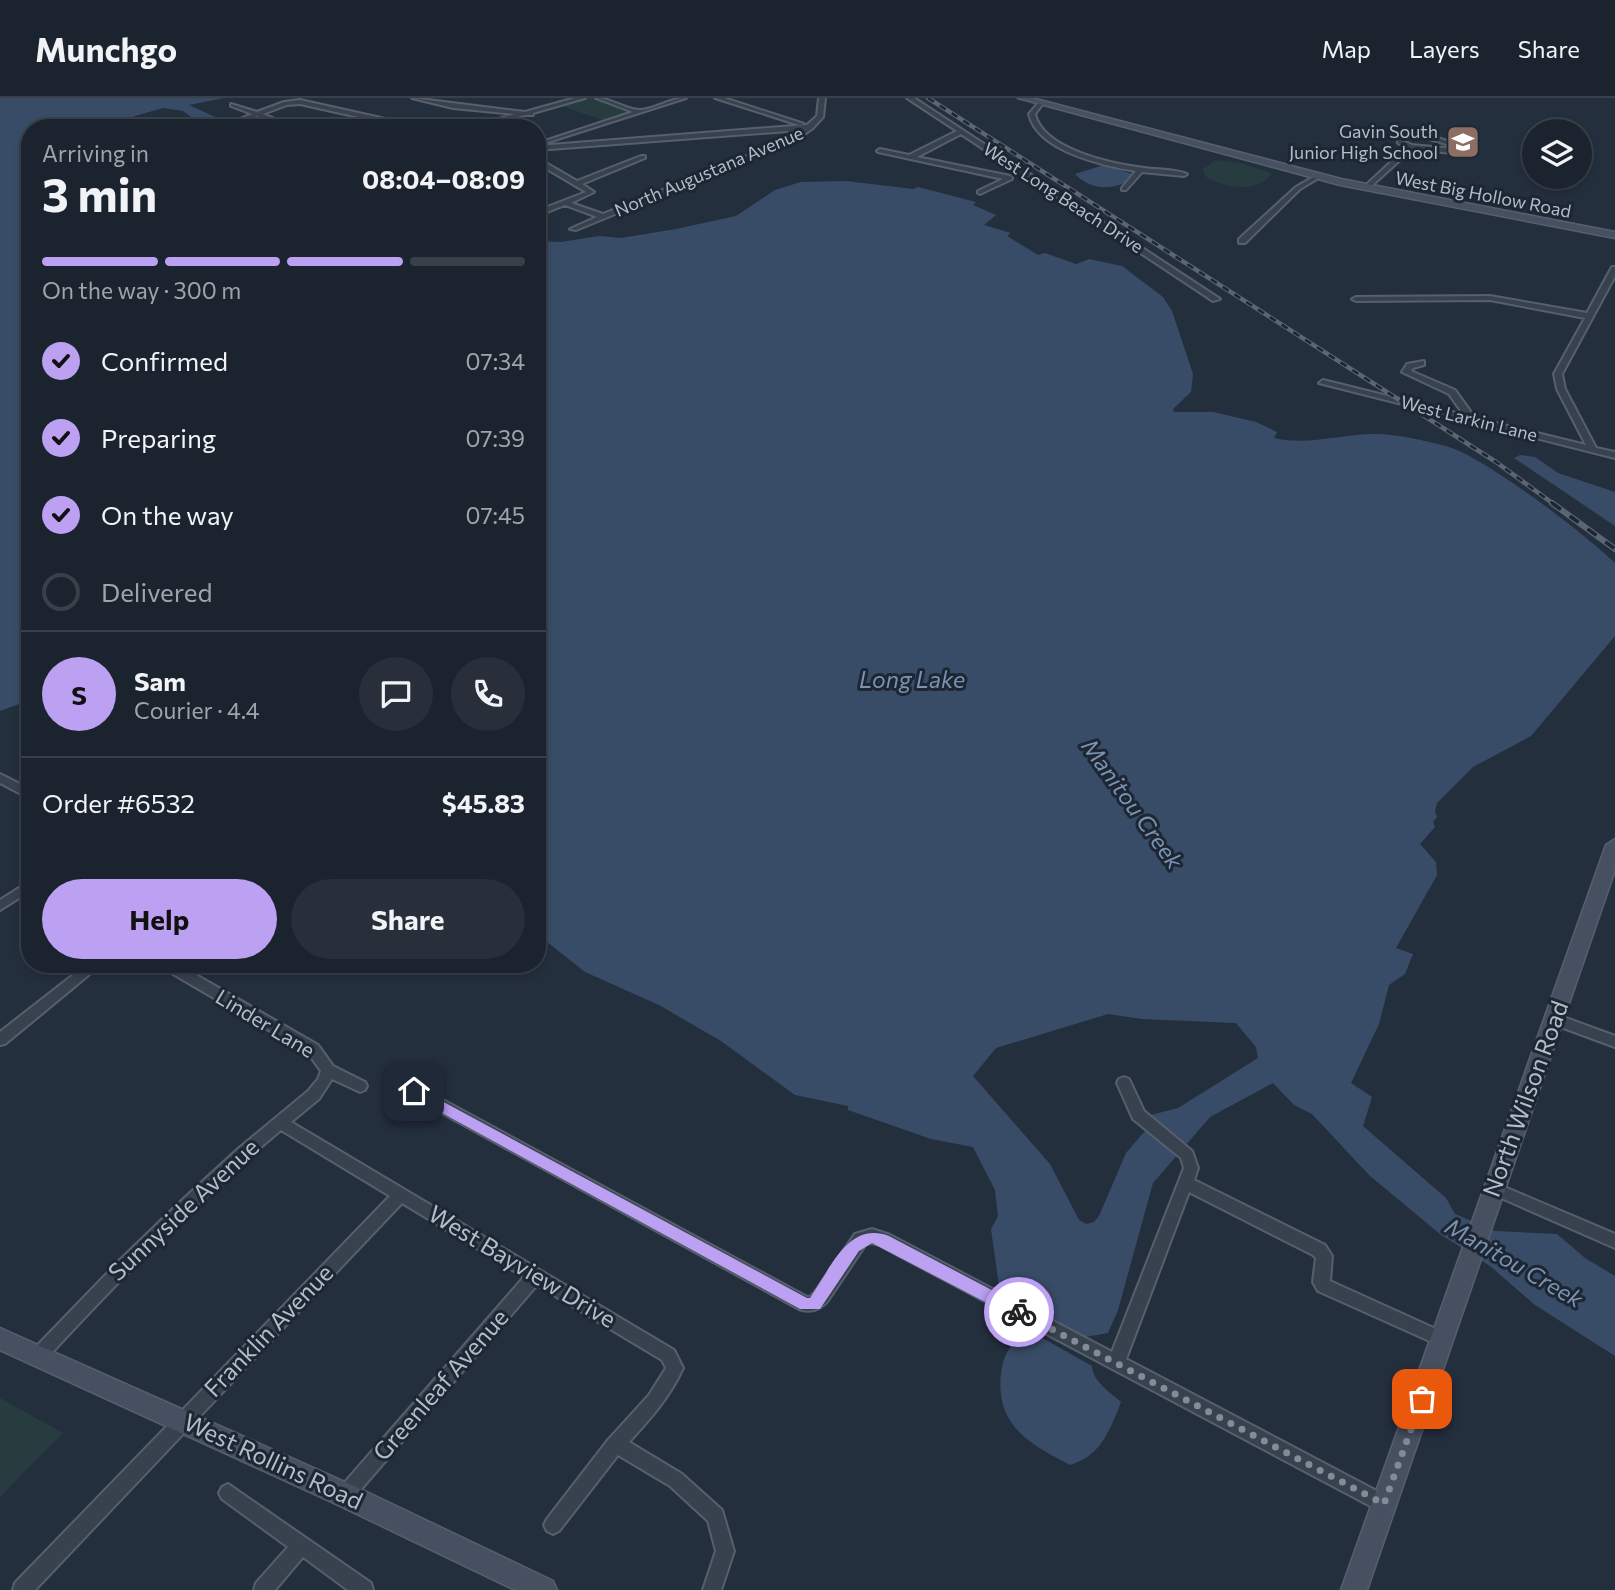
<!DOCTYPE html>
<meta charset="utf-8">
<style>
:root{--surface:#1b232e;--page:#282f3a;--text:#f1f3f6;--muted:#a0a4aa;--line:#39404a;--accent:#bca0f2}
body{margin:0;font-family:Commissioner,sans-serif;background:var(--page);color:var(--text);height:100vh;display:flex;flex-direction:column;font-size:26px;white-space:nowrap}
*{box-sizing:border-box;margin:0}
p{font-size:23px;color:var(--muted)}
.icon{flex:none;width:38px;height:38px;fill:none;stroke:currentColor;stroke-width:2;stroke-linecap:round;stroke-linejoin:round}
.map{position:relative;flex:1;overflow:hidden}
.sheet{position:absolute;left:21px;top:21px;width:525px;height:854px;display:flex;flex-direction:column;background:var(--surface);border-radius:28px;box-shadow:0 4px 10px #0003,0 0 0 2px var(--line)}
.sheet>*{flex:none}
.tools{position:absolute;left:1522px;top:21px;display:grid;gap:14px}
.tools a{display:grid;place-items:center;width:70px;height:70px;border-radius:50%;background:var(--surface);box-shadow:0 4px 10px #0003,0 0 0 2px var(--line);font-size:35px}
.pin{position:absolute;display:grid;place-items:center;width:60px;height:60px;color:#fff;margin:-30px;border-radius:14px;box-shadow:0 4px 10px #0006}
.courier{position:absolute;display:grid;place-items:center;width:70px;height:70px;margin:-35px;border:5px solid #bca0f2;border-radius:50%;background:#fff;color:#222;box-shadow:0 2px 9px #0007}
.summary em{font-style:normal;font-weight:700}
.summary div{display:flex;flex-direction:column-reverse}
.summary{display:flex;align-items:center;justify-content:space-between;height:119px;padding:0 21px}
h1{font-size:46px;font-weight:700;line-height:52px}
.bar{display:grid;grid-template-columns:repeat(4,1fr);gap:10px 7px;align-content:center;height:84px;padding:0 21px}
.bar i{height:9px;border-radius:5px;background:var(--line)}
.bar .selected{background:var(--accent)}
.bar p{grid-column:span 4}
.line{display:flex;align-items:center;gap:18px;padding:0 21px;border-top:2px solid var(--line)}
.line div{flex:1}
.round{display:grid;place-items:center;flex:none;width:74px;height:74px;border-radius:37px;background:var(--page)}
ol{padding:0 21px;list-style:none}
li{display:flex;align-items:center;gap:21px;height:77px}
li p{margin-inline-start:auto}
li .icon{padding:7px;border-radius:50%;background:var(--accent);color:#111;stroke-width:4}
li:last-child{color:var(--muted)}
li i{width:38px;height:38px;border:4px solid var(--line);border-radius:50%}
.cta{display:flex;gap:14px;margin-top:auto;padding:14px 21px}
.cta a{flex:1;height:80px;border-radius:42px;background:var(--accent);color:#111;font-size:28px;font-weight:700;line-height:80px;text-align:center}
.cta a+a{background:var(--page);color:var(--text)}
header{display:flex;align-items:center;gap:42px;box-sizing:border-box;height:98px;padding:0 35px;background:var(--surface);border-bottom:2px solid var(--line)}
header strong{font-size:33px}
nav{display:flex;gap:38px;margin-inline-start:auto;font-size:24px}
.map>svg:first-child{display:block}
</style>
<header>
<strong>Munchgo</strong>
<nav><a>Map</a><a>Layers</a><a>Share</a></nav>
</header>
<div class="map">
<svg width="1615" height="1492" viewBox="0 0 1615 1492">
<rect width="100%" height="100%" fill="#242f3e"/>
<path fill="#263c3f" d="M582 0H599L639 14 608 24 559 7Z
M1216 62 1240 65 1272 75C1259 96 1223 90 1205 78L1203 71Z
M0 1300 63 1335 0 1399Z"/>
<path fill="#394c67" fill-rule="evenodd" d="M0 0H224L189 7 224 23 223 27 231 30H206L183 13 163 10 94 30H30V602L0 613Z
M1104 67 1132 76 1130 82C1111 93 1091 92 1075 76Z
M846 83 913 91 918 89 976 104 973 107 996 117 984 127 1011 135 1007 138 1038 157 1045 155 1076 166 1089 161 1122 168 1163 199 1172 213 1193 276 1191 294 1173 311 1174 314H1213L1256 324 1277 334 1274 340C1308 348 1340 336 1375 336 1397 336 1427 343 1449 349 1487 361 1585 436 1615 465V538L1531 638 1473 669 1437 705 1435 713 1437 719 1433 724 1435 729 1420 746 1436 764 1437 777 1396 850 1413 856 1405 876 1389 887 1379 926 1351 985 1372 999 1363 1028 1446 1100 1455 1116 1495 1133 1557 1136 1585 1160 1615 1178V1258L1535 1207 1490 1168 1440 1136 1370 1078 1312 1016 1294 1007 1273 985 1210 1019 1153 1085 1118 1212 1108 1235 1085 1239 1068 1234 1000 1195 991 1131 998 1118 995 1092 973 1049 931 1041 848 1012V1008L795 997 721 943 659 907 585 874 537 836V143L561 144 599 138 621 140 676 131 736 118 775 92 801 84ZM1108 916 1142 921 1236 925 1256 949 1258 960 1178 1010 1151 1017 1150 1027 1126 1055 1099 1118 1094 1124 1086 1126 1079 1122 1050 1066 973 978 996 950Z
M1520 357 1535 359 1558 375 1615 394V428L1514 360Z
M1030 1233 1092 1268C1093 1284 1110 1294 1121 1304 1110 1332 1101 1358 1070 1367 1030 1346 995 1328 1001 1275 1004 1254 1011 1244 1030 1233Z"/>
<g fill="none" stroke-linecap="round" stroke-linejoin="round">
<defs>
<path id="street" d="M412 0 525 14 575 0H585L533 15V17H525L479 30H468L515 16 453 10Z
M596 0C611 0 628 13 641 12 656 11 670 0 686 0L545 45V43L633 14Z
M715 0H724L804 26 799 27Z
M819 0H825L823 19 813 30 798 41 576 132 570 131 597 119 565 107 537 118V113L586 94 537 65V60L577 83 641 58H645V60L582 86 594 94 571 105 603 116 794 39 802 32 537 52V48L807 27 817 18Z
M907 0H914L1220 201 1213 203 961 36 917 59 1010 78 1012 79V81L980 96 978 95V93L1003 81 878 54 877 53 880 51 909 57 957 33Z
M300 2 417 28 420 30H408L300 6 287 7 263 16 297 30H288L257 18 231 28 226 27 252 16 231 8V6L257 14 284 4Z
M1040 3 1043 5 1035 16C1043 52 1113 66 1144 70 1158 72 1175 71 1187 76L1184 78 1142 74 1126 92H1122V90L1136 73C1104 68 1037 53 1029 16Z
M1411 32 1454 45 1466 54 1463 56 1412 51 1368 91H1364V89L1407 49 1398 45 1397 36ZM1411 36 1450 47 1455 51 1412 47 1403 43 1402 38Z
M1315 78 1320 79 1300 91 1245 145H1239V141L1296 89Z
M1612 169H1615V178L1562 276 1565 291 1596 350 1615 354V360L1319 285 1323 282 1464 317 1449 296 1402 274 1407 266 1424 263V267L1413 270 1411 273 1455 292 1475 320 1586 347 1557 291 1554 276 1585 220 1490 202 1356 203 1352 201 1356 199 1490 198 1587 215Z
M0 676 30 691V697H23L0 685Z
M30 783V793L0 812V802Z
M87 866H102L5 946 0 947V934Z
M160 866H177L318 947 333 968 365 984 367 988 365 992 360 994 332 981 319 1001 291 1024 674 1252 683 1270C670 1299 650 1321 629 1344L682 1376 722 1412 734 1453 721 1492H703L716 1453 708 1423 670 1388 618 1357 559 1433 553 1436 547 1433 544 1427 547 1421 608 1342 649 1297 666 1270 662 1262 537 1187 351 1403 345 1406 339 1403 336 1397 339 1391 524 1179 402 1105 35 1492H13L15 1485 390 1098 281 1032C197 1102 120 1181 46 1261L40 1263 34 1261 32 1256 34 1251 119 1163 178 1106 238 1051 308 993 318 981 321 973 308 955 161 869Z
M1555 916 1615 938V949L1550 925 1548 921 1550 917Z
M1124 979 1129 981 1144 1013 1192 1053 1198 1070 1194 1082 1325 1147 1332 1158 1330 1183 1449 1237 1451 1242 1449 1247 1443 1249 1318 1193 1313 1184 1316 1160 1313 1157 1189 1094 1126 1261 1390 1400 1393 1406 1390 1412 1384 1415 1378 1412 879 1147 872 1145 866 1146 827 1204C818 1212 811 1215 799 1211L409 997 407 993 409 989 414 987 419 989 807 1199H810L815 1194 855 1136 872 1131 890 1137 1112 1254 1184 1070 1181 1060 1133 1021 1117 985 1119 981Z
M1495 1085 1615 1136V1150L1490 1095 1487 1091 1490 1087Z
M228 1386 371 1485 373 1492H348L303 1459 275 1492H254L256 1485 288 1449 222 1401 219 1395 222 1389Z"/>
<path id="secondary" d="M1018 0H1032L1341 81 1615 134V140L1340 87Z
M1615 741V772L1367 1492H1341L1606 747Z
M0 1230 354 1388 553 1483 557 1492H515L336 1406 0 1252Z"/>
</defs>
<use href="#street" stroke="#565f6c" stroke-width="4"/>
<use href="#secondary" stroke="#565f6c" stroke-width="3"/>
<use href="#street" fill="#38414e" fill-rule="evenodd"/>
<use href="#secondary" fill="#465061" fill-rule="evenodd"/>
<defs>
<path id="rail-far1" d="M928 0 1496 364 1555 407"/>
<path id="rail" d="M1552 405 1615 451"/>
</defs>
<use href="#rail-far1" stroke="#5a6575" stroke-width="4.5"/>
<use href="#rail" stroke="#5a6575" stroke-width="6"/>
<use href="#rail-far1" stroke="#1d2633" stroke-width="2.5" stroke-dasharray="7" stroke-linecap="butt"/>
<use href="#rail" stroke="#1d2633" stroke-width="3.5" stroke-dasharray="11" stroke-linecap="butt"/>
</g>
<path fill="#bca0f2" d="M414 988 807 1200H810C831 1170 848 1123 889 1138L1024 1209 1026 1214 1024 1219H1014L872 1145 859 1153 820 1211H800L409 997 407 993Z"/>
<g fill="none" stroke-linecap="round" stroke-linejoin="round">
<path stroke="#828b98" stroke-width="7" stroke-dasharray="0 12.6" d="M1019 1214 1384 1406 1422 1301"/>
</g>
<defs>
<symbol id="school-square" viewBox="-11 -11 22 22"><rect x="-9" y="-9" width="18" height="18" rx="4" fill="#8d6e63" stroke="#1d2633"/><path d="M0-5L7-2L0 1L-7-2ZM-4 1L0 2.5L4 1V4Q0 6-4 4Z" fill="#fff"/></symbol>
</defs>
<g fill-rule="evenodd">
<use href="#school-square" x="1444" y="25" width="38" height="38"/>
</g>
<g text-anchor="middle" stroke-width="6" stroke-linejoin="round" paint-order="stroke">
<g font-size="18" fill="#b4bcc9" stroke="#1d2633" text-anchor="end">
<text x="1438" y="40">Gavin South<tspan x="1438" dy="21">Junior High School</tspan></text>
</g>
<g font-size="18" fill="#b4bcc9" stroke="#1d2633">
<text transform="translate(709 74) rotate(-23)" y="6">North Augustana Avenue</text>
<text transform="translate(1483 97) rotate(11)" y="6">West Big Hollow Road</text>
<text transform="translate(1063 100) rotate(33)" y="6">West Long Beach Drive</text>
<text transform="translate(1469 321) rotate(14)" y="6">West Larkin Lane</text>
</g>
<g font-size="21" fill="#b4bcc9" stroke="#1d2633">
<text transform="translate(265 926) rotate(31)" y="7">Linder Lane</text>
</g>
<g font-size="23" font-style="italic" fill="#7c92b1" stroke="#1d2633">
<text x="912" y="590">Long Lake</text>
<text transform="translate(1132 706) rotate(54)" y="8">Manitou Creek</text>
<text transform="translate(1514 1165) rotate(30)" y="8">Manitou Creek</text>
</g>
<g font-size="24" fill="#b4bcc9" stroke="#1d2633">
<text transform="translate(1526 1001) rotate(-70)" y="8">North Wilson Road</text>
<text transform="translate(184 1112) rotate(-43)" y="8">Sunnyside Avenue</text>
<text transform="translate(522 1169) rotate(31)" y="8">West Bayview Drive</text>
<text transform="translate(269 1233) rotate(-46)" y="8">Franklin Avenue</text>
<text transform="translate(441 1287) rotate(-49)" y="8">Greenleaf Avenue</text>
<text transform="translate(273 1364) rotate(25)" y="8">West Rollins Road</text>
</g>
</g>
</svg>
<div class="tools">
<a><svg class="icon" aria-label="layers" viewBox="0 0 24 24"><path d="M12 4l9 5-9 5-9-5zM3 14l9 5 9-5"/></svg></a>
</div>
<div class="pin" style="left:1422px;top:1301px;background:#ea580c"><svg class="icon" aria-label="bag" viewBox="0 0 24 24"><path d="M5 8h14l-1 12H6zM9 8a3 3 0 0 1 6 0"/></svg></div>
<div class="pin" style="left:414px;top:993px;background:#1f2937"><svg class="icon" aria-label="home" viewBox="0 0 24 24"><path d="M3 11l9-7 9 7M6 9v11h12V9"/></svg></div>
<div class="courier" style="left:1019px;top:1214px"><svg class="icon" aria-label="bike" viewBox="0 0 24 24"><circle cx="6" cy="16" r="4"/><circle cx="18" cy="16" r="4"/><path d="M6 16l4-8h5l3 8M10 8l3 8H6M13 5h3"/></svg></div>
<section class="sheet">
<div class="summary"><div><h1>3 min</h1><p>Arriving in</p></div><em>08:04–08:09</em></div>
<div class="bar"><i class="selected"></i><i class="selected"></i><i class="selected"></i><i></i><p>On the way · 300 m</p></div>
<ol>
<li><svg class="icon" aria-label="check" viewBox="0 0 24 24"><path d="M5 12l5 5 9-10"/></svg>Confirmed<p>07:34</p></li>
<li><svg class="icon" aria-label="check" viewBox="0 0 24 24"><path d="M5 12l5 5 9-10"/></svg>Preparing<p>07:39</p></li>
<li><svg class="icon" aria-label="check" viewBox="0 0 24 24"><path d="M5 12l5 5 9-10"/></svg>On the way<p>07:45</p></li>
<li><i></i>Delivered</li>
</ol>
<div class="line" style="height:126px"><b class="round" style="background:var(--accent);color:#111">S</b><div><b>Sam</b><p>Courier · 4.4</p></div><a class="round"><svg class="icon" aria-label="chat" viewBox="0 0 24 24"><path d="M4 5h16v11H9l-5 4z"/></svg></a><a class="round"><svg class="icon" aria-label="phone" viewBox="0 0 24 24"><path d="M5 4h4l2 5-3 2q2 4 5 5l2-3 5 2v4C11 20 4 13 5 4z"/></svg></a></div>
<div class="line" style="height:91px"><div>Order #6532</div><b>$45.83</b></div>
<div class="cta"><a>Help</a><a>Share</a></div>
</section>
</div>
